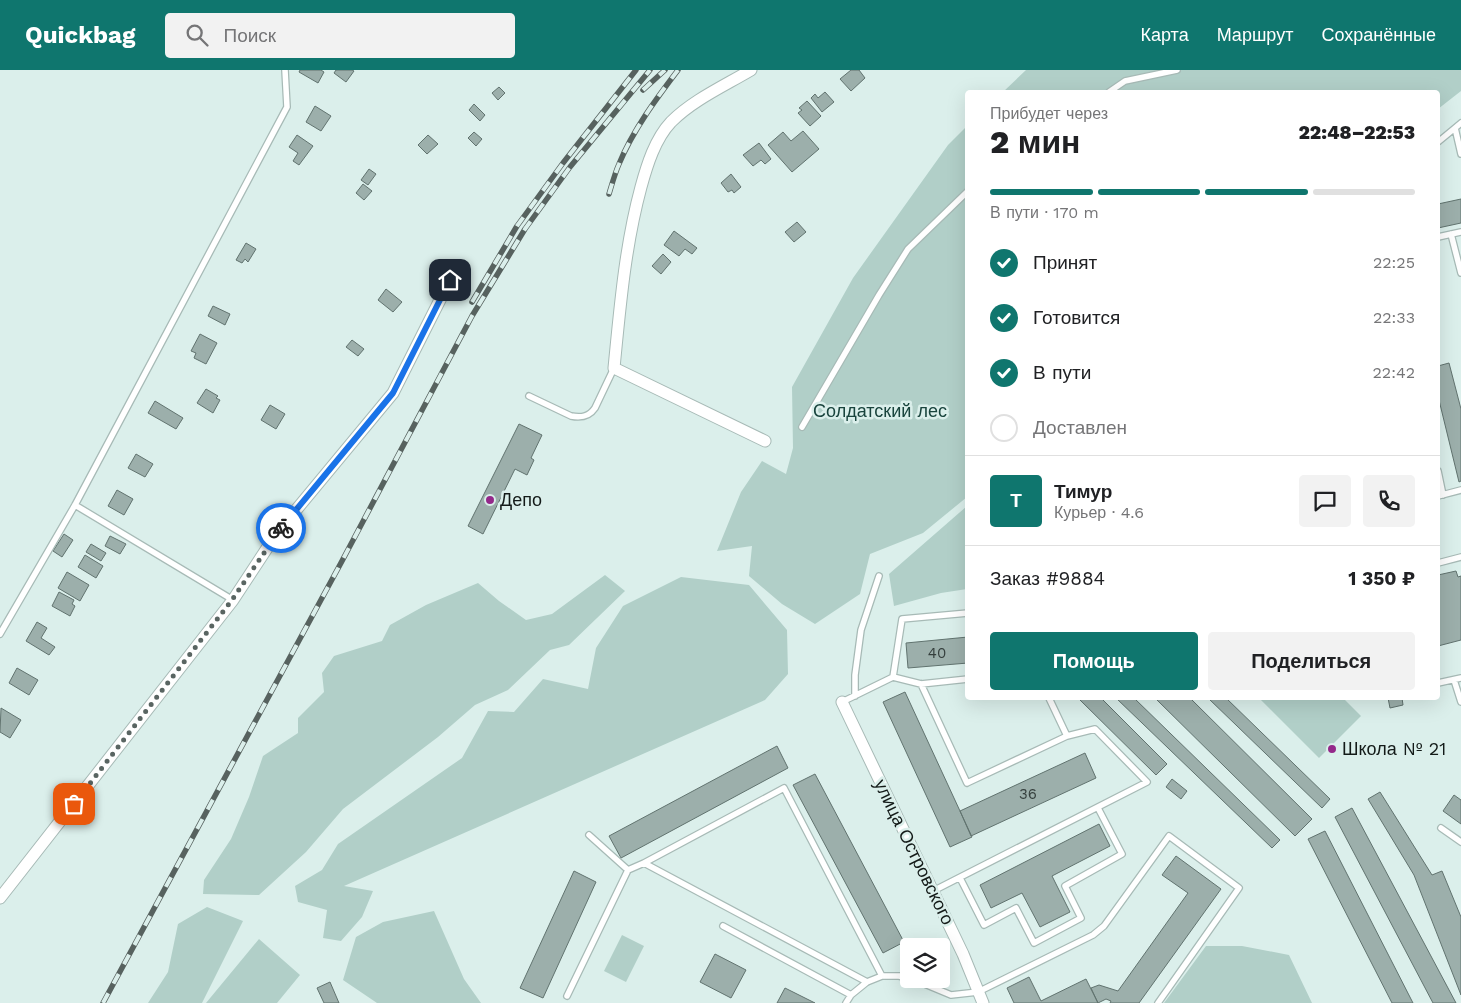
<!DOCTYPE html>
<html lang="ru">
<meta charset="utf-8">
<style>
:root{--surface:#fff;--page:#f2f2f2;--text:#202124;--muted:#757577;--line:#e0e0e0;--accent:#0f766e}
body{margin:0;font-family:"Work Sans",sans-serif;background:var(--page);color:var(--text);height:100vh;display:flex;flex-direction:column;font-size:19px;white-space:nowrap}
*{box-sizing:border-box;margin:0}
p{font-size:16px;color:var(--muted)}
.icon{flex:none;width:28px;height:28px;fill:none;stroke:currentColor;stroke-width:2;stroke-linecap:round;stroke-linejoin:round}
.map{position:relative;flex:1;overflow:hidden}
.panel{position:absolute;left:965px;top:20px;width:475px;height:610px;display:flex;flex-direction:column;background:var(--surface);border-radius:5px;box-shadow:0 5px 20px #0002}
.panel>*{flex:none}
.tools{position:absolute;left:900px;top:868px;display:grid;gap:10px}
.tools a{display:grid;place-items:center;width:50px;height:50px;border-radius:5px;background:var(--surface);box-shadow:0 5px 20px #0002;font-size:25px}
.pin{position:absolute;display:grid;place-items:center;width:42px;height:42px;color:#fff;margin:-21px;border-radius:10px;box-shadow:0 2px 8px #0006}
.courier{position:absolute;display:grid;place-items:center;width:50px;height:50px;margin:-25px;border:4px solid #1a73e8;border-radius:50%;background:#fff;color:#222;box-shadow:0 1px 6px #0007}
.headline em{font-style:normal;font-weight:800}
.headline div{display:flex;flex-direction:column-reverse}
.headline{display:flex;align-items:center;justify-content:space-between;height:85px;padding:0 25px}
h1{font-size:32px;font-weight:800;line-height:38px}
.bar{display:grid;grid-template-columns:repeat(4,1fr);gap:8px 5px;align-content:center;height:60px;padding:0 25px}
.bar i{height:6px;border-radius:4px;background:var(--line)}
.bar .active{background:var(--accent)}
.bar p{grid-column:span 4}
.line{display:flex;align-items:center;gap:12px;padding:0 25px;border-top:1px solid var(--line)}
.line div{flex:1}
.round{display:grid;place-items:center;flex:none;width:52px;height:52px;border-radius:5px;background:var(--page)}
ol{padding:0 25px;list-style:none}
li{display:flex;align-items:center;gap:15px;height:55px}
li p{margin-inline-start:auto}
li .icon{padding:5px;border-radius:50%;background:var(--accent);color:#fff;stroke-width:4}
li:last-child{color:var(--muted)}
li i{width:28px;height:28px;border:2px solid var(--line);border-radius:50%}
.primary-button{display:flex;gap:10px;margin-top:auto;padding:10px 25px}
.primary-button a{flex:1;height:58px;border-radius:5px;background:var(--accent);color:#fff;font-size:20px;font-weight:800;line-height:58px;text-align:center}
.primary-button a+a{background:var(--page);color:var(--text)}
header{display:flex;align-items:center;gap:30px;box-sizing:border-box;height:70px;padding:0 25px;background:var(--accent);color:#fff}
header strong{font-size:24px}
nav{display:flex;gap:28px;margin-inline-start:auto;font-size:18px}
.search{width:350px;height:45px;background:var(--page);display:flex;align-items:center;gap:12px;box-sizing:border-box;padding:0 18px;border-radius:5px;color:var(--muted);font-size:19px}
.map>svg:first-child{display:block}
</style>
<header>
<strong>Quickbag</strong>
<div class="search"><svg class="icon" aria-label="search" viewBox="0 0 24 24"><circle cx="10" cy="10" r="6"/><path d="M15 15l6 6"/></svg>Поиск</div>
<nav><a>Карта</a><a>Маршрут</a><a>Сохранённые</a></nav>
</header>
<div class="map">
<svg width="1461" height="933" viewBox="0 0 1461 933">
<rect width="100%" height="100%" fill="#dbefeb"/>
<path fill="#b1cfc8" d="M1026 0H1461V21L1438 39V22H1003Z
M967 56V427L923 463 870 484 860 524 815 554 782 534 749 506 752 476 717 481 741 422 762 391 786 404 793 378 792 317 853 208 948 75Z
M967 436V519L941 523 894 536 889 504Z
M605 505 625 521 569 575 550 580 508 620 475 635 438 667 343 739 306 782 259 825 203 824 204 810 231 769 249 727 263 686 298 663V648L324 622 322 603 334 586 382 571 390 555 426 535 478 513 499 531 526 550 552 544Z
M681 507 749 515 787 560 788 604 765 630 344 816 373 821 362 847 341 871 323 868 327 840 298 832 295 816 322 800 338 774 462 688 488 641 514 642 543 609 588 619 596 578 623 536Z
M1259 628H1343L1361 646 1319 688Z
M207 837 243 851 202 933H148L168 902 178 854Z
M434 841 464 909 481 933H377L343 910 356 867 383 852Z
M622 865 644 876 626 912 604 901Z
M259 869 300 905 277 933H206Z
M1206 876H1242L1289 885 1312 933H1164Z"/>
<path fill="#9cafab" stroke="#61736f" d="M300 0H321L324 2 318 13 299 2Z
M336 0H352L354 1 346 12 334 3Z
M851 0H859L865 8 851 21 840 9Z
M499 17 505 23 498 30 492 23Z
M825 22 834 32 822 42 811 28 815 24 818 28Z
M807 31 821 46 810 56 798 43 802 40 799 38Z
M474 34 485 45 480 51 469 40Z
M315 36 331 46 321 61 306 52Z
M803 61 819 79 792 102 768 75 783 62 791 71Z
M474 62 482 69 476 76 468 68Z
M297 65 313 76 299 95 293 91 298 83 289 77Z
M428 65 438 74 427 84 418 75Z
M759 73 771 89 765 94 761 90 753 96 743 85Z
M369 99 376 104 368 115 361 110Z
M731 104 741 117 734 123 732 120 728 122 721 113Z
M363 114 372 121 364 130 356 123Z
M1461 129V153L1438 158V134Z
M797 152 806 162 794 172 785 162Z
M674 161 697 178 692 184 685 179 679 186 664 175Z
M246 173 256 179 248 192 245 189 242 193 236 190Z
M663 184 671 192 661 204 652 196Z
M386 219 402 232 393 242 378 230Z
M213 236 230 244 225 255 208 246Z
M200 264 217 273 206 294 194 288 196 283 191 281Z
M352 270 364 279 358 286 346 277Z
M1449 293 1461 339V411L1459 412 1438 326V296Z
M206 319 218 326 216 328 220 330 213 343 197 333Z
M155 331 183 348 176 359 148 343Z
M270 335 285 344 276 359 261 350Z
M519 354 542 365 531 388 534 390 527 405 515 399 483 464 468 456Z
M136 384 153 394 145 407 128 398Z
M117 420 133 429 124 445 108 436Z
M64 464 73 470 62 487 53 481Z
M110 466 126 474 120 484 105 476Z
M91 474 106 483 101 491 86 482Z
M85 485 103 496 96 508 78 497Z
M1456 501 1458 507 1461 506V570L1438 576V505Z
M67 502 89 515 80 531 58 518Z
M59 522 74 530 72 534 75 536 70 546 52 536Z
M37 552 47 558 41 568 55 577 49 585 26 571Z
M968 567V593L908 598 906 573Z
M17 598 38 610 29 625 9 613Z
M905 622 972 767 950 777 883 632Z
M1078 628H1101L1167 694 1156 705Z
M1116 628H1134L1280 770 1272 778Z
M1155 628H1190L1312 749 1295 766Z
M1208 628H1226L1330 729 1322 738Z
M1388 628H1402L1403 635 1390 638Z
M1 638 21 650 10 668 0 662Z
M777 676 788 698 621 788 609 766Z
M1085 683 1096 708 971 766 960 741Z
M815 704 904 872 883 883 793 715Z
M1172 709 1187 721 1181 729 1166 717Z
M1380 722 1432 805 1442 801 1461 847V925L1414 805 1368 729Z
M1454 725 1461 730V754L1443 741Z
M1352 738 1456 933H1433L1335 747Z
M1099 754 1110 776 1052 806 1070 842 1040 857 1022 823 991 838 980 815Z
M1325 761 1413 933H1392L1308 769Z
M1176 786 1221 819 1139 933H1110L1111 931 1106 929 1098 933 1091 918 1099 915 1118 921 1188 823 1162 805Z
M574 801 596 812 543 928 520 918Z
M715 884 746 900 731 928 700 912Z
M1029 907 1041 931 1086 909 1098 933H1014L1007 918Z
M330 912 339 933H324L317 918Z
M785 918 815 933H777Z"/>
<g fill="none" stroke-linecap="round" stroke-linejoin="round">
<defs>
<path id="service" d="M1109 22 1125 11 1177 0
M1461 53 1455 58 1461 84
M1438 72 1455 58
M1451 164 1461 203
M1438 167 1461 162
M529 326 571 346C581 348 589 347 595 338L614 298
M802 357 879 225 908 179 968 121
M1438 401 1443 425
M1438 426 1461 420
M75 435 233 530
M1438 493 1461 487
M0 564 75 435 287 37 285 0
M893 607 921 614 968 609
M1454 610 1461 632
M1438 613 1461 608
M921 614 967 713 1067 666 1095 659 1147 712 933 821
M855 626V605L861 560 879 506
M1049 628 1067 666
M842 632 893 607 902 549 968 543
M1441 758 1461 772
M589 765 628 800
M644 793 784 718 882 906
M960 808 984 855 1016 838 1034 873 1081 848 1065 816 1122 784 1098 738
M723 856 851 925 867 912 882 906H899L915 910 951 925 978 922 1093 865 1104 856 1169 766 1239 818 1158 933
M567 926 628 800 644 793 867 912
M846 933 851 925"/>
<path id="minor" d="M751 0C724 16 693 30 671 52 655 69 647 95 641 117 625 176 620 237 614 298L765 371
M842 632 963 884 983 933
M0 828 233 530 277 463 393 323 450 210"/>
</defs>
<use href="#service" stroke="#a7bab6" stroke-width="8"/>
<use href="#minor" stroke="#a7bab6" stroke-width="13"/>
<use href="#service" stroke="#fff" stroke-width="5.5"/>
<use href="#minor" stroke="#fff" stroke-width="11"/>
<defs>
<path id="rail" d="M643 20 665 0
M609 124C612 114 615 103 619 94 633 60 656 29 678 0
M472 232 517 156 563 93 636 0
M103 933 342 491 472 246 525 159 570 97 650 0"/>
</defs>
<use href="#rail" stroke="#57625f" stroke-width="5.5"/>
<use href="#rail" stroke="#dbefeb" stroke-width="4" stroke-dasharray="11" stroke-linecap="butt"/>
</g>
<g fill="none" stroke-linecap="round" stroke-linejoin="round">
<path stroke="#596562" stroke-width="5" stroke-dasharray="0 9" d="M74 734 232 530 281 458"/>
<path stroke="#1a73e8" stroke-width="6" d="M281 458 393 323 450 210"/>
</g>
<g fill="#94288a" stroke="#dbefeb" stroke-width="2">
<circle cx="490" cy="430" r="5"/>
<circle cx="1332" cy="679" r="5"/>
</g>
<g text-anchor="middle" stroke-width="5" stroke-linejoin="round" paint-order="stroke">
<g font-size="15" fill="#353f3d">
<text x="937" y="588">40</text>
<text x="1028" y="729">36</text>
</g>
<g font-size="18" fill="#19443d" stroke="#dbefeb">
<text x="880" y="347">Солдатский лес</text>
</g>
<g font-size="18" fill="#131a18" stroke="#dbefeb" text-anchor="start">
<text x="500" y="436">Депо</text>
<text x="1342" y="685">Школа № 21</text>
</g>
<g font-size="18" fill="#131a18" stroke="#dbefeb">
<text transform="translate(914 782) rotate(64)" y="6">улица Островского</text>
</g>
</g>
</svg>
<div class="tools">
<a><svg class="icon" aria-label="layers" viewBox="0 0 24 24"><path d="M12 4l9 5-9 5-9-5zM3 14l9 5 9-5"/></svg></a>
</div>
<div class="pin" style="left:74px;top:734px;background:#ea580c"><svg class="icon" aria-label="bag" viewBox="0 0 24 24"><path d="M5 8h14l-1 12H6zM9 8a3 3 0 0 1 6 0"/></svg></div>
<div class="pin" style="left:450px;top:210px;background:#1f2937"><svg class="icon" aria-label="home" viewBox="0 0 24 24"><path d="M3 11l9-7 9 7M6 9v11h12V9"/></svg></div>
<div class="courier" style="left:281px;top:458px"><svg class="icon" aria-label="bike" viewBox="0 0 24 24"><circle cx="6" cy="16" r="4"/><circle cx="18" cy="16" r="4"/><path d="M6 16l4-8h5l3 8M10 8l3 8H6M13 5h3"/></svg></div>
<section class="panel">
<div class="headline"><div><h1>2 мин</h1><p>Прибудет через</p></div><em>22:48–22:53</em></div>
<div class="bar"><i class="active"></i><i class="active"></i><i class="active"></i><i></i><p>В пути · 170 m</p></div>
<ol>
<li><svg class="icon" aria-label="check" viewBox="0 0 24 24"><path d="M5 12l5 5 9-10"/></svg>Принят<p>22:25</p></li>
<li><svg class="icon" aria-label="check" viewBox="0 0 24 24"><path d="M5 12l5 5 9-10"/></svg>Готовится<p>22:33</p></li>
<li><svg class="icon" aria-label="check" viewBox="0 0 24 24"><path d="M5 12l5 5 9-10"/></svg>В пути<p>22:42</p></li>
<li><i></i>Доставлен</li>
</ol>
<div class="line" style="height:90px"><b class="round" style="background:var(--accent);color:#fff">Т</b><div><b>Тимур</b><p>Курьер · 4.6</p></div><a class="round"><svg class="icon" aria-label="chat" viewBox="0 0 24 24"><path d="M4 5h16v11H9l-5 4z"/></svg></a><a class="round"><svg class="icon" aria-label="phone" viewBox="0 0 24 24"><path d="M5 4h4l2 5-3 2q2 4 5 5l2-3 5 2v4C11 20 4 13 5 4z"/></svg></a></div>
<div class="line" style="height:65px"><div>Заказ #9884</div><b>1 350 ₽</b></div>
<div class="primary-button"><a>Помощь</a><a>Поделиться</a></div>
</section>
</div>
